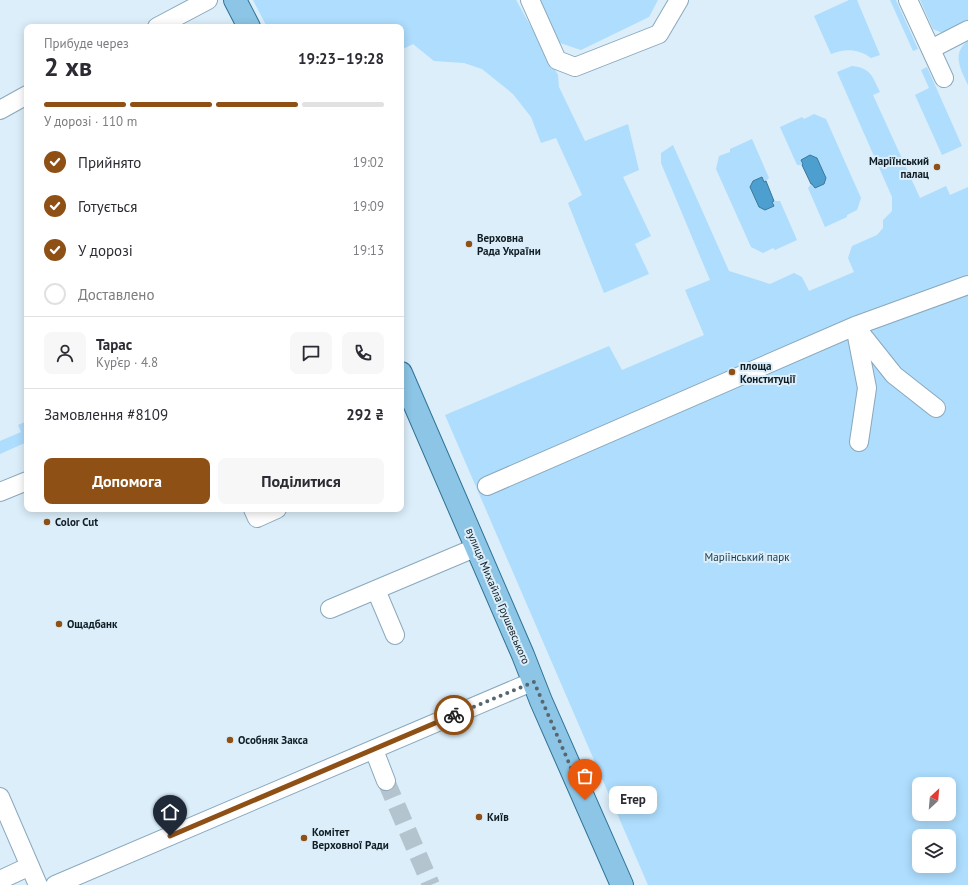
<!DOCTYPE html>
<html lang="uk">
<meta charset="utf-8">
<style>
:root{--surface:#fff;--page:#f7f7f7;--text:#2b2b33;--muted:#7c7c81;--line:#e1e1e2;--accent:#8f5016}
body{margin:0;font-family:"PT Sans",sans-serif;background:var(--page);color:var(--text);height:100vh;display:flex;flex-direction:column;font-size:15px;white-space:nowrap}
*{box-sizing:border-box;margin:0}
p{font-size:13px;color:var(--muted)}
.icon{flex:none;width:22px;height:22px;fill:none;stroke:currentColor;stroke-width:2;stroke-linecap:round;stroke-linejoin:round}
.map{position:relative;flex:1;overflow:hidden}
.sheet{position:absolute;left:24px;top:24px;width:380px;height:488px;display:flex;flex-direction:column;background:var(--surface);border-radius:8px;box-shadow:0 2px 10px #0003}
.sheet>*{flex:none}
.needle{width:26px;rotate:26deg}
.tools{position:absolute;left:912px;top:777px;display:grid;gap:8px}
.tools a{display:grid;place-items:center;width:44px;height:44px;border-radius:8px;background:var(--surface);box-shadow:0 2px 10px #0003;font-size:20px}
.pin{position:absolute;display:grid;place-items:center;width:34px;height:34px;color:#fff;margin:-41px -17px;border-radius:50% 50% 50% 0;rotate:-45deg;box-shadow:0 0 4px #0007}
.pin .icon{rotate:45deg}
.courier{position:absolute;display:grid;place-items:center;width:40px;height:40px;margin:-20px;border:3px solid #8f5016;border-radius:50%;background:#fff;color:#222;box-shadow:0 1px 5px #0007}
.bubble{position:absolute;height:28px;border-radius:8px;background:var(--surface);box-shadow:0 2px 10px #0003;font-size:13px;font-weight:600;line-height:28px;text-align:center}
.head em{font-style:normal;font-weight:600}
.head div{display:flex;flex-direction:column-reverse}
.head{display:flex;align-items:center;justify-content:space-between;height:68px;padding:0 20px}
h1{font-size:26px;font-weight:600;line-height:30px}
.bar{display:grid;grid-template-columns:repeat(4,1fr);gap:6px 4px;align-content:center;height:48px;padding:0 20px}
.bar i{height:5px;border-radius:3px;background:var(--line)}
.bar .current{background:var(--accent)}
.bar p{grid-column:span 4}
.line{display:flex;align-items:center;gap:10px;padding:0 20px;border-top:1px solid var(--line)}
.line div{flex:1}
.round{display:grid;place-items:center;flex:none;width:42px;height:42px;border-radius:8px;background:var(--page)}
ol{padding:0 20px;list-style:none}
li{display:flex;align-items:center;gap:12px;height:44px}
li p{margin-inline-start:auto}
li .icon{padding:4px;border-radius:50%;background:var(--accent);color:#fff;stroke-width:4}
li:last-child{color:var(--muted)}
li i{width:22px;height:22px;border:2px solid var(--line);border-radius:50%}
.action{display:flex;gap:8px;margin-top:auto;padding:8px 20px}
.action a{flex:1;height:46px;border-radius:8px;background:var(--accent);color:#fff;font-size:16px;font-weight:600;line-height:46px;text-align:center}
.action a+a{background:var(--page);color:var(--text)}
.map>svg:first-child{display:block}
</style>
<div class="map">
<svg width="968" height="885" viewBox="0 0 968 885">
<rect width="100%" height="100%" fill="#dbeefa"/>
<path fill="#aeddfd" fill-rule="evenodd" d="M253 0H516L558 75 559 87 585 141 628 124 639 170 623 177 651 236 635 244 649 274 604 293 568 203 582 195 556 138 541 143 531 117 513 94 482 69 464 63 434 61 413 44 401 50V27H267Z
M538 0H658L649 17 581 50 560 43 549 27Z
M849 0H857L880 55 871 58C859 49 845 48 831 54L814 16Z
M890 0H896L918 49 913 51Z
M920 0H968V26L945 34 933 29Z
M968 41V85C961 70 951 53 968 41Z
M852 66C871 68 872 76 880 92L873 95 920 198 946 186 950 195 968 187V885H648L445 415 609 346 622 370 704 335 685 290 710 280 661 163V153L673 145 729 271 770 284 794 273 802 277 809 291 854 272 848 258 852 246 877 235 883 228V220L892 211V197L837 72ZM919 784H949V814H919ZM919 836H949V866H919Z
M927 67 962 146 942 155 915 95 929 88 921 70Z
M814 114 826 119 861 198 857 210 847 215V217L825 227 808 188 811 184 802 165H797L780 127 802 117 804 119Z
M752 139 769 178 766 181 774 201H780L797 240 775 250 773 248 763 253 751 247 716 169 719 156 730 152V149Z
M27 421V442L0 454V441L21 432 18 425Z"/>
<path fill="#4d9fd0" stroke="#3b789c" d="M810 155 817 158 826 178 824 184 815 188 812 184H811L802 165 803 164 801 160Z
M762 177 764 182 766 181 774 201 772 202 774 206 765 210 759 207 750 187 753 181Z"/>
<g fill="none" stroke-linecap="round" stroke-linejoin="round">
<path stroke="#b3c4cf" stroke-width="18" stroke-dasharray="18 9" stroke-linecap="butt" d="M386 781 431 885"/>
<defs>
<path id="minor" d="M530 0 557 60 575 67 659 34 679 0
M908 0 944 78
M157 27 208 0
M931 49 968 30
M0 110 27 95
M859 442 867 388 855 326 968 285
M487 486 855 326 894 375 936 408
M0 492 27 481
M253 509 257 518 277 509
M376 590 395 635
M330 609 477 547
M374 750 386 781
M0 797 38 885
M0 880 30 866
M55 885 534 681"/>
<path id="major" d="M235 0 249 27
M401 373 523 655 541 701 622 885"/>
</defs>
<use href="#minor" stroke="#8aa8bc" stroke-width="20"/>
<use href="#major" stroke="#307296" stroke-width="24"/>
<use href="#minor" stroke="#fff" stroke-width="18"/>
<use href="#major" stroke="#8cc5e5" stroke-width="22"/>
</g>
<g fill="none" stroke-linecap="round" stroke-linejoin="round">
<path stroke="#58666f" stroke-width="4" stroke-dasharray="0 7.2" d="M454 715 534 682 585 800"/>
<path stroke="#8f5016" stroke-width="5" d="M170 836 454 715"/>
</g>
<g fill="#8f5016" stroke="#dbeefa" stroke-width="1.5">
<circle cx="937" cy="167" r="4"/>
<circle cx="469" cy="244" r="4"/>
<circle cx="732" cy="372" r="4"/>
<circle cx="47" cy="522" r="4"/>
<circle cx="59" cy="624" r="4"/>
<circle cx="230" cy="740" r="4"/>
<circle cx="479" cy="817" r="4"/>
<circle cx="304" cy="838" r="4"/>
</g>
<g text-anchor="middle" stroke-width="4" stroke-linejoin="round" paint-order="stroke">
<g font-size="11" font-weight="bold" fill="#111d24" stroke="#dbeefa" text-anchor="start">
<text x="929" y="165" text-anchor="end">Маріїнський<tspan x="929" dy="13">палац</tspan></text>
<text x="477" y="242">Верховна<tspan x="477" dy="13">Рада України</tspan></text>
<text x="740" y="370">площа<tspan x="740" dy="13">Конституції</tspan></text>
<text x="55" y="526">Color Cut</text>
<text x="67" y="628">Ощадбанк</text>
<text x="238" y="744">Особняк Закса</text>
<text x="487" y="821">Київ</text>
<text x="312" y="836">Комітет<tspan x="312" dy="13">Верховної Ради</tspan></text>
</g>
<g font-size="11" fill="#14384d" stroke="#dbeefa">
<text x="747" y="561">Маріїнський парк</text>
</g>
<g font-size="11" fill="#111d24" stroke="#dbeefa">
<text transform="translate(498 596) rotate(67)" y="4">вулиця Михайла Грушевського</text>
</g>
</g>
</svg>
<div class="tools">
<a><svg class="needle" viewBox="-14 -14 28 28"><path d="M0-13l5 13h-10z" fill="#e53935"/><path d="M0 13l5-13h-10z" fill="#7c7c81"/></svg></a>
<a><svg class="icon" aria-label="layers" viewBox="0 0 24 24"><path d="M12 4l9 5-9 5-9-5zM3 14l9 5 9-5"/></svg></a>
</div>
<div class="pin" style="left:585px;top:800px;background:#ea580c"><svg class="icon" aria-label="bag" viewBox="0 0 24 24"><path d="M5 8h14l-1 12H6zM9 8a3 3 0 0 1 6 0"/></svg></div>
<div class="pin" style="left:170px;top:836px;background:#1f2937"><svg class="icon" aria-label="home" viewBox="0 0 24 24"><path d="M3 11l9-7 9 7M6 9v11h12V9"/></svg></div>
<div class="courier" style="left:454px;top:715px"><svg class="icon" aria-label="bike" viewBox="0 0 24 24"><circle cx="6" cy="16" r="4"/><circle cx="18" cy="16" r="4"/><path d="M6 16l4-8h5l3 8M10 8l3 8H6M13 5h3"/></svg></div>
<div class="bubble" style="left:609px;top:786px;width:48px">Етер</div>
<section class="sheet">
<div class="head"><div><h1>2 хв</h1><p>Прибуде через</p></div><em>19:23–19:28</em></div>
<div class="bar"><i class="current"></i><i class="current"></i><i class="current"></i><i></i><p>У дорозі · 110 m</p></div>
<ol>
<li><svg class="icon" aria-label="check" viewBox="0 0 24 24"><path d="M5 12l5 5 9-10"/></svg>Прийнято<p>19:02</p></li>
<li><svg class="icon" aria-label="check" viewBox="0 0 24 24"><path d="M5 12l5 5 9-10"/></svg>Готується<p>19:09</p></li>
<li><svg class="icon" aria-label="check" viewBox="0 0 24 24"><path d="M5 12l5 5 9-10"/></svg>У дорозі<p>19:13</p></li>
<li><i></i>Доставлено</li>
</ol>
<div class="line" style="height:72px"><a class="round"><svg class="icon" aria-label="person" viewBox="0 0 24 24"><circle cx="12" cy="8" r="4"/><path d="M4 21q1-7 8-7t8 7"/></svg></a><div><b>Тарас</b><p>Кур’єр · 4.8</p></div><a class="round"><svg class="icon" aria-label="chat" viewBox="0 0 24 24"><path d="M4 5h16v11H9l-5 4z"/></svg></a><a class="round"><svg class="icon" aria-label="phone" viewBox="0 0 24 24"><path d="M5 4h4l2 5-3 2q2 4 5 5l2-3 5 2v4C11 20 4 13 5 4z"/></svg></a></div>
<div class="line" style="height:52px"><div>Замовлення #8109</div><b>292 ₴</b></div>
<div class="action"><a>Допомога</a><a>Поділитися</a></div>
</section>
</div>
